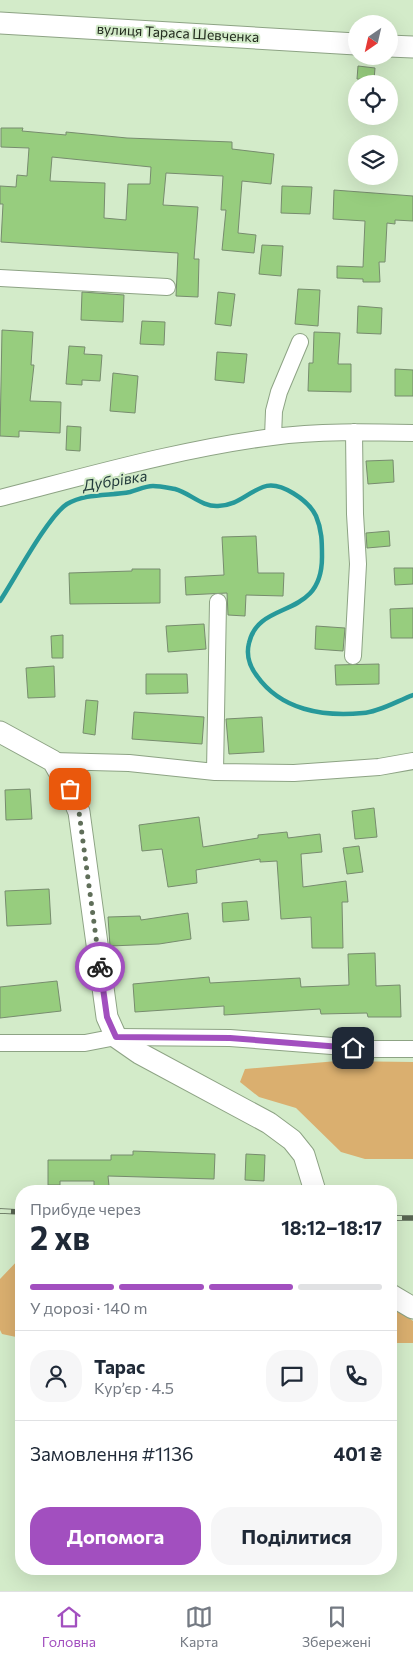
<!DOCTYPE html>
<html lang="uk">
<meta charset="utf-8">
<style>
:root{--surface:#fff;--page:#f6f6f7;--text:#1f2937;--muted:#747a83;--line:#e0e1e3;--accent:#a24fbf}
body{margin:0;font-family:Commissioner,sans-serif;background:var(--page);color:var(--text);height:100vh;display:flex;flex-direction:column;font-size:19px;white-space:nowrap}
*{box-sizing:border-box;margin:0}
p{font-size:16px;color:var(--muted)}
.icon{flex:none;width:28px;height:28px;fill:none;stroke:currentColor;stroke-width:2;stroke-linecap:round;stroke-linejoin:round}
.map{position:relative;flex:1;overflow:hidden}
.details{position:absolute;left:15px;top:1185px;width:382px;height:390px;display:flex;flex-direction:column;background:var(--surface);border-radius:20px;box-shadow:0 5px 20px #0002}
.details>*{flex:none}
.needle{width:32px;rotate:214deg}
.controls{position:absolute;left:348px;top:15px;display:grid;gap:10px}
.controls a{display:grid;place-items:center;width:50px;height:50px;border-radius:50%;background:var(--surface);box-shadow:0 5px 20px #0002;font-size:25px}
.pin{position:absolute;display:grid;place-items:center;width:42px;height:42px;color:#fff;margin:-21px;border-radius:10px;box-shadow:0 2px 8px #0006}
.courier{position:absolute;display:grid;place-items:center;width:50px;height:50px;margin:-25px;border:4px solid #a24fbf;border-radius:50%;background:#fff;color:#222;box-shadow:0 1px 6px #0007}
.summary em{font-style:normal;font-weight:700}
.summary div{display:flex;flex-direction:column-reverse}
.summary{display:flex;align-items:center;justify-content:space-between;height:85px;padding:0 15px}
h1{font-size:32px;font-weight:700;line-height:38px}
.bar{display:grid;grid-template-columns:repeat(4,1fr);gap:8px 5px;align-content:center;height:60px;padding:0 15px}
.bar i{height:6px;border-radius:4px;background:var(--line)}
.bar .on{background:var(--accent)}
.bar p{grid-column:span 4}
.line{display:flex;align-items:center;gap:12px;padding:0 15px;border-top:1px solid var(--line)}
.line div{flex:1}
.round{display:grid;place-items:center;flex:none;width:52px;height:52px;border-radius:20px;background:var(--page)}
.primary-button{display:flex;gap:10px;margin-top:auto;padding:10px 15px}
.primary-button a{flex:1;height:58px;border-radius:20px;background:var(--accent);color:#fff;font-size:20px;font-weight:700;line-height:58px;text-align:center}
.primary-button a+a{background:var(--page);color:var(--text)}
.tabs{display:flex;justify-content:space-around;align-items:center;height:70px;border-top:1px solid var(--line);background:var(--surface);font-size:14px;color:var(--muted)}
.tabs a{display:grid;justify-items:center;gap:2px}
.tabs .on{color:var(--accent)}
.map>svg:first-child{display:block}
</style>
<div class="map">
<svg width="413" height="1591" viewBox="0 0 413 1591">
<rect width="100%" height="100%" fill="#d3ebc9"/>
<path fill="#daaf6f" d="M337 1061 413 1062V1159H365L341 1152 296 1108 259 1097 240 1082 245 1069Z
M21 1257V1338L2 1334 0 1330V1279Z
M391 1305 413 1321V1343H391Z"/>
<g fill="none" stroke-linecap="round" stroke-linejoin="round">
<path stroke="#27999a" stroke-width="4.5" d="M0 601C14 580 48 516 67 504 86 493 110 496 130 492 138 490 145 486 153 486 160 486 169 488 175 489 190 493 202 507 218 506 238 505 245 494 263 487 280 480 309 501 316 516 322 530 322 542 322 557 322 621 259 598 249 643 246 655 250 667 257 676 281 710 323 717 363 713 379 712 397 701 413 695"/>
</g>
<path fill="#97cd7e" stroke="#778c6e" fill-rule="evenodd" d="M358 66 375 68 374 80 357 79Z
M1 128H23L22 131 66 135V132L127 138 232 142V149L274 154 271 184 242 181 238 233 256 235 254 253 222 250 226 210H221L223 176 166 173 163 205 198 207 194 259H199L198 297 176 296 178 253 1 242 3 204H0V186L16 187 17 175 27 176 29 148 1 147ZM52 157 151 167 150 184H128L126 220 104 218 105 183 50 181Z
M282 186 312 187 310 214 281 213Z
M334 190 413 196V221L395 220V224L387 223 385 262H379L380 282H363V279L337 278V266L363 267 365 221 333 219Z
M262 245 283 246 281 276 259 274Z
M298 289 320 290 318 326 295 324Z
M82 292 124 295 123 322 81 320Z
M218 292 235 294 231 326 215 324Z
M358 306 382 308 381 334 357 333Z
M142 321 165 322 164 345 140 344Z
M2 330 33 332 31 365H34L30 401 61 402 60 433 19 431V437L0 436Z
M314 332 340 333 338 364H351V392L308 391 309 363H313Z
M69 346 85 347 84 354 102 355 100 381 82 380V385L66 384Z
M217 352 247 354 244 383 215 380Z
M395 369 413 370V396H395Z
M113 373 138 376 135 413 110 411Z
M67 426 81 427 80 451 66 450Z
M393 460 394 482 368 484 366 461Z
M389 531 390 546 367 548 366 533Z
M256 536 258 573H284L283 596 246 595 245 616 228 615 227 593 186 595 185 577 224 575 222 537Z
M394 568H413V584L395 585Z
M132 569H160V603L70 604 69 573 132 571Z
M413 608V638H391L390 609Z
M204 624 206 649 168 652 166 626Z
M316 626 345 628 343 651 315 649Z
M63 635V658H52L51 636Z
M379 664V684L336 685 335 665Z
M54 666 55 697 28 698 26 668Z
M146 674H187L188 693 146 694Z
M86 700 98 701 95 735 83 733Z
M134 712 204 717 202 744 132 739Z
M262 717 264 752 229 754 226 719Z
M30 789 32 819 6 820 5 790Z
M374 808 377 837 355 839 352 811Z
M199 817 203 847 258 838V835L287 832 288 838 320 834 322 852 301 854 303 887 346 881 348 902H342L343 948H312L311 917 281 919 277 861 260 862V859L196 870 197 883 168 887 162 849 142 851 139 825Z
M359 846 363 872 347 874 343 848Z
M49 889 51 924 7 926 5 891Z
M247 901 249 920 223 922 222 903Z
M188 913 191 939 159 944 110 946 108 917 140 916 141 920Z
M375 953 376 986 400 985 401 1017H368L367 1013 321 1014 320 1009 224 1015V1006L135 1012 133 984 209 977 210 983 300 978 301 987 349 985 348 954Z
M57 981 61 1011 0 1018V987Z
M133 1151 215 1154 214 1179 108 1176 109 1186 94 1187V1181H60V1185H48V1160H111V1155H133Z
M246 1154 265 1155 264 1181 245 1180Z"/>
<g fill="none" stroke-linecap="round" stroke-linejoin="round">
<defs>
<path id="minor" d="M0 278 167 287
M273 437 274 411 279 392 300 342
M0 498C90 475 180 449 272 437 318 431 366 432 413 433
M353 656 358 564 355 514 354 432
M53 761 129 763 215 772 294 773 379 767 413 761
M215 772 218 602
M0 1043H85L116 1037 230 1038 370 1049H413"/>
<path id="major" d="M0 23 356 44
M389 46 413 47
M0 732 53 761 69 789 79 812 107 1017 116 1037 139 1053 269 1123 292 1140 304 1155 315 1191
M391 1295 413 1308"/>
</defs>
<use href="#minor" stroke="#8da384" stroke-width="18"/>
<use href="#major" stroke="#8da384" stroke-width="23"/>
<use href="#minor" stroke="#fff" stroke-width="16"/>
<use href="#major" stroke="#fff" stroke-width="21"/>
<defs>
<path id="rail" d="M0 1211 21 1212
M391 1218H413"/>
</defs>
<use href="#rail" stroke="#576451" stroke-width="5.5"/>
<use href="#rail" stroke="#d3ebc9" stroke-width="4" stroke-dasharray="11" stroke-linecap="butt"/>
</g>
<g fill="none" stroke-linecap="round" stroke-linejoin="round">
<path stroke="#5f6e59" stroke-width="5" stroke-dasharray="0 9" d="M70 789 79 812 100 967"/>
<path stroke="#a24fbf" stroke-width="6" d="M100 967 107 1017 116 1037 230 1038 353 1048"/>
</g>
<g text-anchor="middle" stroke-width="4" stroke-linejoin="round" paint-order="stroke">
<g font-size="14" fill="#212a1d" stroke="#d3ebc9">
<text transform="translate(178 33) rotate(3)" y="5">вулиця Тараса Шевченка</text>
</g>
<g font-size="15" font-style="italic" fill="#223a3b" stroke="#d3ebc9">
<text transform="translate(115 481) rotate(-9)" y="5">Дубрівка</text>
</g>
</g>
</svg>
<div class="controls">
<a><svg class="needle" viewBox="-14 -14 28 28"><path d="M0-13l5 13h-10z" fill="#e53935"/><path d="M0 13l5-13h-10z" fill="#747a83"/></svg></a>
<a><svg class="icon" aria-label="locate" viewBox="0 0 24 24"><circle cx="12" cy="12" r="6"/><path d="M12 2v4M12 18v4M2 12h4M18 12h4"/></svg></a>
<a><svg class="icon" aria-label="layers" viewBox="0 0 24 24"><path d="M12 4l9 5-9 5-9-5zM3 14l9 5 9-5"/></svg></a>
</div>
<div class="pin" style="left:70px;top:789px;background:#ea580c"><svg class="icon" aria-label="bag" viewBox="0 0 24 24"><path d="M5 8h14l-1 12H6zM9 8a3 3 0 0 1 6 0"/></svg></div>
<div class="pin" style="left:353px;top:1048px;background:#1f2937"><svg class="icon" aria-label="home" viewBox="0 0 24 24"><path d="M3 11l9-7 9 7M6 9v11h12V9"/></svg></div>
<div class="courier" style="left:100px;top:967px"><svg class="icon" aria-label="bike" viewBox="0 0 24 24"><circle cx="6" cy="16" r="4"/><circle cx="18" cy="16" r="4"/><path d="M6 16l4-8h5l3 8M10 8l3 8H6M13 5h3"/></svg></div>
<section class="details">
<div class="summary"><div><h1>2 хв</h1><p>Прибуде через</p></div><em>18:12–18:17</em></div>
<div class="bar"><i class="on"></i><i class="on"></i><i class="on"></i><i></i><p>У дорозі · 140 m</p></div>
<div class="line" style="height:90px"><a class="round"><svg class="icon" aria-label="person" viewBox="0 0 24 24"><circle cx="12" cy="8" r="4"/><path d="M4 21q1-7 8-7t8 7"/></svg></a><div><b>Тарас</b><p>Кур’єр · 4.5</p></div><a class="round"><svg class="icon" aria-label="chat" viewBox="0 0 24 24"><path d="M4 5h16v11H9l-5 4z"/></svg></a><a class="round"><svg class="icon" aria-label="phone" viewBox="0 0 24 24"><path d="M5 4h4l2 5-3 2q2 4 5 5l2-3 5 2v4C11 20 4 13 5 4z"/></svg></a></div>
<div class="line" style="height:65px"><div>Замовлення #1136</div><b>401 ₴</b></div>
<div class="primary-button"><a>Допомога</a><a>Поділитися</a></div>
</section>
</div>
<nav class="tabs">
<a class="on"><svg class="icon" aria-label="home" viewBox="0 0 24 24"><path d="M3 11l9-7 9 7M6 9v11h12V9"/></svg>Головна</a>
<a><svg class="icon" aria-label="map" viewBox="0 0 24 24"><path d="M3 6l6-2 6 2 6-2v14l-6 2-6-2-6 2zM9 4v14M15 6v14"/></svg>Карта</a>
<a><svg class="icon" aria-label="saved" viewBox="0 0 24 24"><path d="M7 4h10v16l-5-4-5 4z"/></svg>Збережені</a>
</nav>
